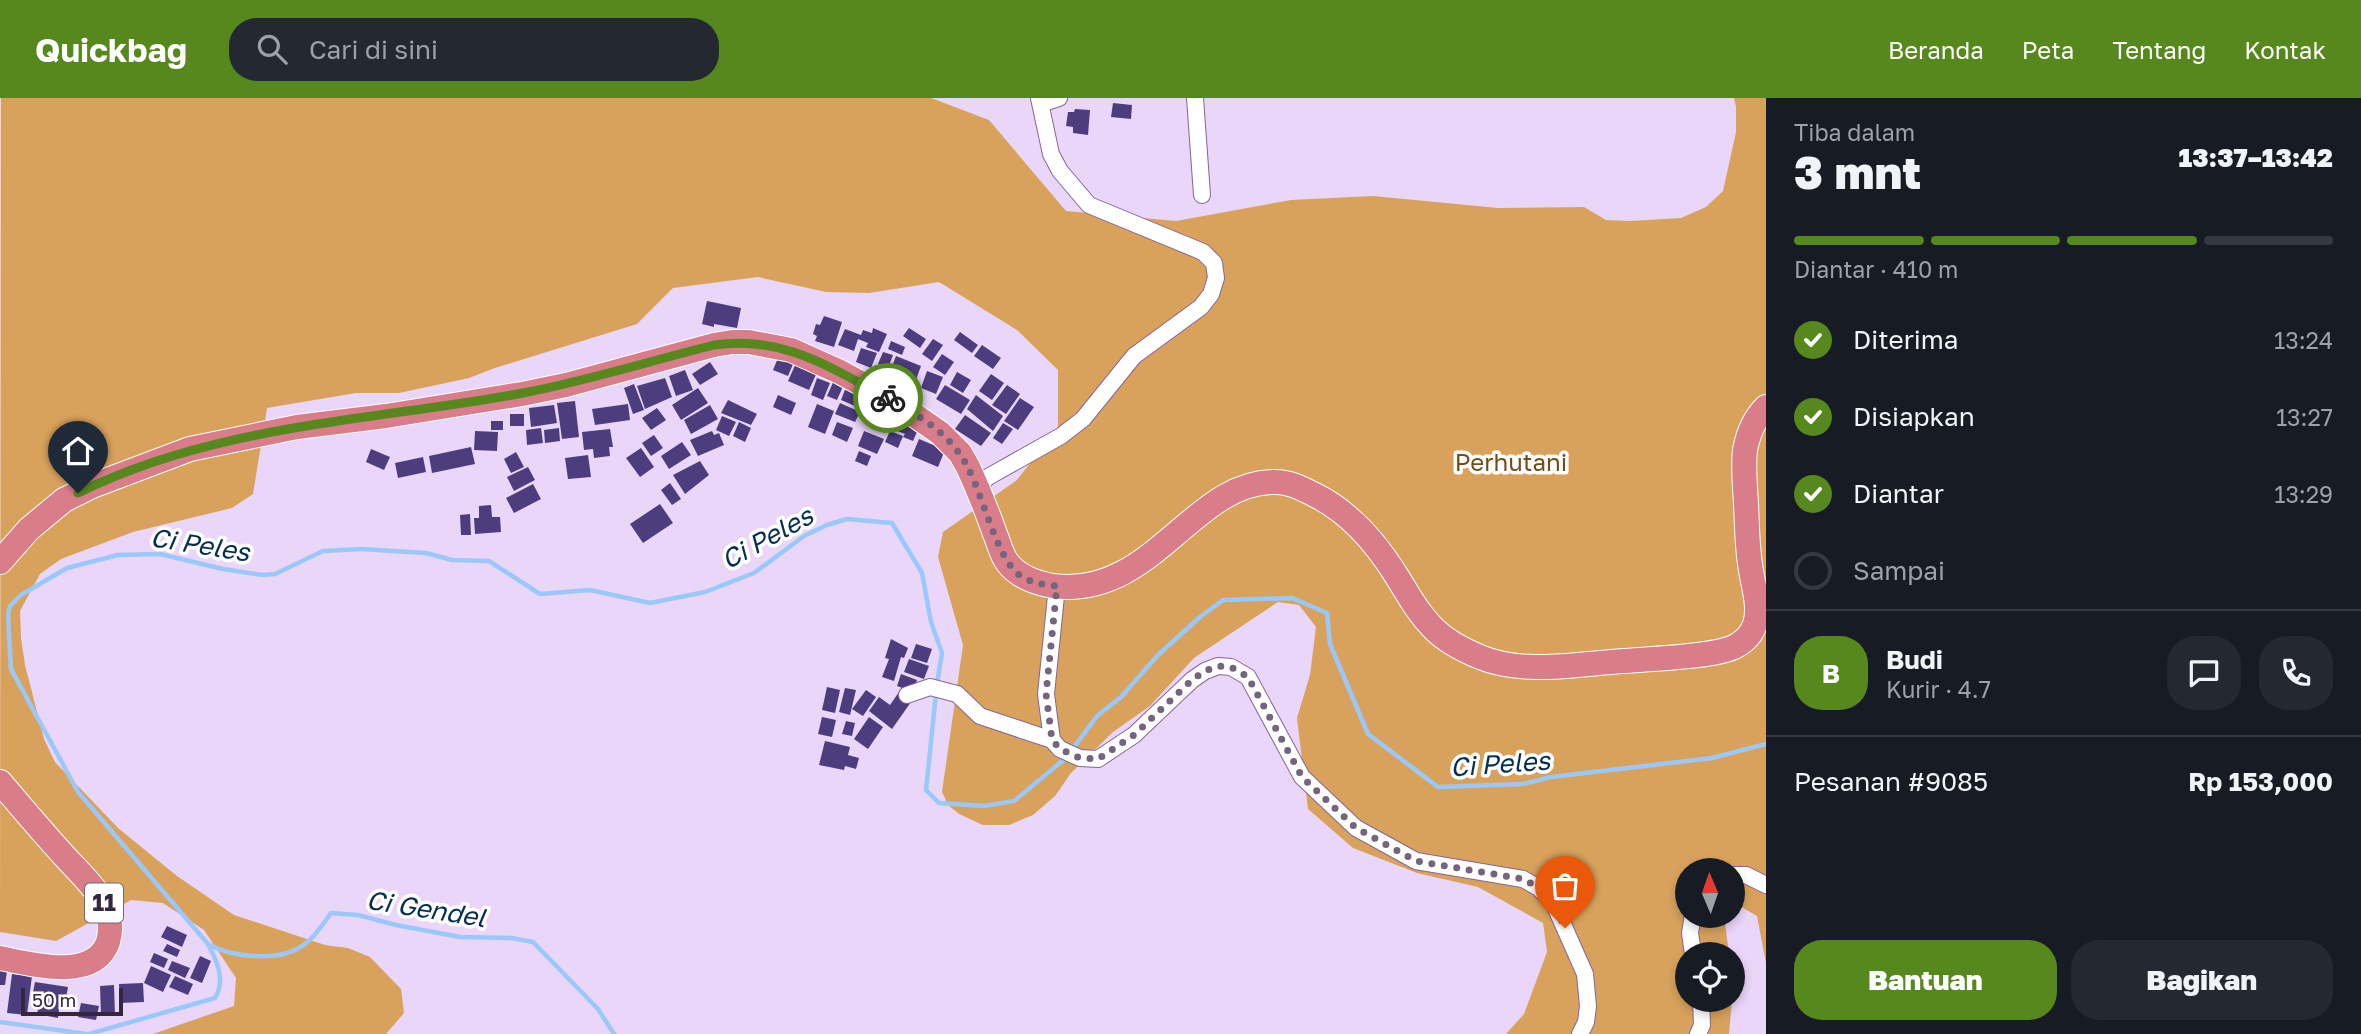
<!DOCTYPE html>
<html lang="id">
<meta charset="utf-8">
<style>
:root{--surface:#171b24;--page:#242831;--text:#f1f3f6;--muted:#9ea1a6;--line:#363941;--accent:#56881d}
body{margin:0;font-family:"Golos Text",sans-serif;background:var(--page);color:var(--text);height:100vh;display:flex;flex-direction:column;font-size:26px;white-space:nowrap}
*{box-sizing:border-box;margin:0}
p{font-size:23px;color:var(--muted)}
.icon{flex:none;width:38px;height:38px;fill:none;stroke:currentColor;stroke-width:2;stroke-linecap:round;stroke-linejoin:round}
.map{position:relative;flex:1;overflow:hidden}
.drawer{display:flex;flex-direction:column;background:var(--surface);width:595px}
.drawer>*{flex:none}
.needle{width:46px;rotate:358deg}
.controls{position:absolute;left:1675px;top:760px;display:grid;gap:14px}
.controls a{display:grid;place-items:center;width:70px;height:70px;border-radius:50%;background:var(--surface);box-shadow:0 4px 10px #0003;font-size:35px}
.scale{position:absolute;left:21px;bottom:18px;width:102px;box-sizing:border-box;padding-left:7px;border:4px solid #34273d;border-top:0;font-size:19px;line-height:24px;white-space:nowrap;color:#34273d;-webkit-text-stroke:5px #fff;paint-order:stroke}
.pin{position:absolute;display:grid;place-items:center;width:60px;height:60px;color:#fff;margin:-72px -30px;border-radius:50% 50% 50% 0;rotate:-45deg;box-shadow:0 0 7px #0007}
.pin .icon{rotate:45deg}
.courier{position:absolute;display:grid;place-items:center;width:70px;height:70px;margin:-35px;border:5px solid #56881d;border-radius:50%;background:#fff;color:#222;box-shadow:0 2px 9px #0007}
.headline em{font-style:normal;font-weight:800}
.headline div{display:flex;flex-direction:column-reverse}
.headline{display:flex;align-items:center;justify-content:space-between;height:119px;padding:0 28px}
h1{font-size:46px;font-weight:800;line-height:52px}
.bar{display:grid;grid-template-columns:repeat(4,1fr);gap:10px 7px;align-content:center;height:84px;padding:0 28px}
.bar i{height:9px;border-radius:5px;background:var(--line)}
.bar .current{background:var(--accent)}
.bar p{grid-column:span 4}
.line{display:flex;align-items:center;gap:18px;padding:0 28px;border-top:2px solid var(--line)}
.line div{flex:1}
.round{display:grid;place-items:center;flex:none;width:74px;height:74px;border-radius:28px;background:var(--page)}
ol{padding:0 28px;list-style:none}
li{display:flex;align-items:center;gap:21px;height:77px}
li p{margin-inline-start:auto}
li .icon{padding:7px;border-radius:50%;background:var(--accent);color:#fff;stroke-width:4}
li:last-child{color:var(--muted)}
li i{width:38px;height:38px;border:4px solid var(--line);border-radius:50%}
.button{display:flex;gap:14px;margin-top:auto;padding:14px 28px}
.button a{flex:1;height:80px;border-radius:28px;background:var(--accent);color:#fff;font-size:28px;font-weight:800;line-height:80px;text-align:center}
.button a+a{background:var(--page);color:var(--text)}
header{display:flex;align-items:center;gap:42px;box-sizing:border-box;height:98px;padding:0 35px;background:var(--accent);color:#fff}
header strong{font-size:33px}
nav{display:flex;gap:38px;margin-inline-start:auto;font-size:24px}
.search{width:490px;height:63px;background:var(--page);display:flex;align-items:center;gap:18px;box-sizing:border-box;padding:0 24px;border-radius:28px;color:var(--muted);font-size:26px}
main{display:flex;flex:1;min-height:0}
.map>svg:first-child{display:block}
</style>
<header>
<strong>Quickbag</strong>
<div class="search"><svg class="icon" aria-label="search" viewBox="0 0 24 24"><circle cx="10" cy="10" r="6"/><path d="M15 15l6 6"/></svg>Cari di sini</div>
<nav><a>Beranda</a><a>Peta</a><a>Tentang</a><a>Kontak</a></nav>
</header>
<main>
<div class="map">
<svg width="1766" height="936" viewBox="0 0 1766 936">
<rect width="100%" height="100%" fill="#ead6f8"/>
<path fill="#d8a25d" d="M1 0H931L989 22 1066 113 1176 123 1291 102 1373 98 1498 110 1584 109 1606 122 1630 123 1681 120 1706 109 1723 93 1736 34V9L1734 0H1766V865L1757 818 1733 804 1732 772H1687V817H1724L1729 856H1687V901H1732L1733 887V891L1729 936H1506L1524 916 1547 854 1543 825 1478 789 1417 775 1353 750 1308 711 1297 620 1310 577 1316 529 1299 507 1278 504 1194 560 1150 608 1113 634 1071 675 1055 698 1033 717 1009 727H983L959 716 948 707 942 694 963 547 938 459 943 434 1017 382 1058 329V272L1017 232 939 184 869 195 826 194 758 179 673 190 637 226 495 270 469 280 399 295H356L267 310 253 396 232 410 133 434 61 461 40 476 20 513 21 540 25 567 44 641 55 664 118 730 177 778 234 817 325 847 348 850 370 859 401 891 404 915 386 936H153L234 908 236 880 204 832 163 805 131 802 56 843 0 834Z"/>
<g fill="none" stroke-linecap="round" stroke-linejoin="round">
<path stroke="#9bc8fa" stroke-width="4.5" d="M936 595 926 692 939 705 984 708 1014 703 1067 659
M1072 652 1097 618 1121 599 1158 557 1200 519 1223 502 1292 500 1327 515 1330 546 1368 636 1438 689 1523 686 1551 679 1712 660 1766 646
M210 847C231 859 276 863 297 851 312 843 321 829 331 815L358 817 396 827 460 839 512 840 533 844 598 911 614 936
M0 924 86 936
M89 936 215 900C226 882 217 863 208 846L78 694 11 571 8 517 10 508 21 497 67 470 118 457 160 456 223 471 262 477 275 476 323 453 361 451 426 455 452 462 489 463 540 496 590 492 650 505 705 494 754 475 804 438 827 427 847 421 892 425 922 475 931 524 942 555 937 586"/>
</g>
<path fill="#4d3d7f" d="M1113 5 1132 7 1131 21 1111 19Z
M1075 11 1090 12 1088 37 1073 35V29L1066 28 1068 14H1074Z
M707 203 741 210 737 230 714 226V229L702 226Z
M824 218 842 224 834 249 815 243 817 238 813 236 816 226 820 227Z
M873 230 887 236 879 254 866 249 868 245 858 241 854 253 838 247 845 231 861 237 863 232 872 235Z
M909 230 926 241 920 250 903 238Z
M960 234 978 247 972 255 954 242Z
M933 241 943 247 932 263 922 256Z
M891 243 905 249 902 257 888 251Z
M982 247 1001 260 993 271 974 258Z
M861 250 877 255 871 270 856 264Z
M883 254 893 257 888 270 878 266Z
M942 256 954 264 945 277 933 269Z
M896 258 921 268 913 290 899 285 901 281 889 276Z
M778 260 793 266 788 278 773 272Z
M797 263 818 272 809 292 788 283Z
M710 264 718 276 700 287 692 276Z
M685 272 693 292 676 298 669 278Z
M927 273 943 279 936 296 921 290Z
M957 274 971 282 963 295 950 287Z
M991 276 1004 285 992 302 979 293Z
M665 280 672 299 645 311 637 288Z
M817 280 830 285 823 302 811 297Z
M835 280 845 284 837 302 827 298Z
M634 286 644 312 633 316 624 290Z
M945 287 970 302 961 316 936 301Z
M1007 287 1020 296 1006 316 992 307Z
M846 289 868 298 862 311 841 302Z
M698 290 708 305 681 322 672 307Z
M778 297 796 305 791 317 773 309Z
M976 297 1003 318 993 333 967 311Z
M1020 300 1034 309 1018 332 1004 323Z
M870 301 895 311 885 335 873 329 876 322 863 317Z
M728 302 757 316 751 327 721 315Z
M575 303 579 339 562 341 557 305Z
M840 305 860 314 855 324 835 316Z
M628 306 630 322 595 327 592 311Z
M817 306 834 313 825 336 808 329Z
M554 307 557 325 531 329 529 310Z
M710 307 718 321 691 336 684 322Z
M657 310 666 322 651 332 642 320Z
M896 314 920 327 913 343 903 339 905 336 890 330Z
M510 316H524V328H510Z
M965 317 991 335 981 348 955 331Z
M722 318 736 324 729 338 716 332Z
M491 323H503V332H491Z
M739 324 751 330 745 344 733 338Z
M837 324 853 330 847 344 832 337Z
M1003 325 1013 331 1002 346 993 340Z
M541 330 543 345 527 347 526 332Z
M559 330 560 343 545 345 544 332Z
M610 331 613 349H609L610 358 594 360 593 351 584 352 582 334Z
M475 333 498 334 497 353 474 352Z
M712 333 714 337 719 335 724 347 698 358 690 342Z
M864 333 884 341 877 356 858 348Z
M890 333 903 338 898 350 885 344Z
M654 337 663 350 651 358 642 345Z
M919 341 945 352 938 369 912 358Z
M682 344 691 357 669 371 661 358Z
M471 349 475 366 432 375 429 358Z
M641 350 654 369 640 379 626 360Z
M371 351 390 359 384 372 366 364Z
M859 353 871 358 867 368 855 363Z
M516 354 524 369 511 375 504 361Z
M588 357 591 379 568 381 565 360Z
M423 359 426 374 398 380 395 365Z
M700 363 709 377 685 396 673 377Z
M528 369 535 382 514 393 507 379Z
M670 385 681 401 672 407 661 392Z
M533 386 541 401 514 415 506 400Z
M660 406 673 425 643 445 630 426Z
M491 407 492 419H500L501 434 475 436 474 420H479V408Z
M470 416 471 437H461L460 417Z
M891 541 908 550 904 560 901 559 894 583 882 579 889 561 885 560Z
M916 546 932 551 927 565 911 560Z
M909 561 929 568 924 581 904 574Z
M901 576 917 582 913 594 897 588Z
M827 589 840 592 835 615 822 612Z
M845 590 856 592 850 617 839 614Z
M866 592 876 599 863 618 852 611Z
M899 594 911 604 892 631 869 613 879 599 890 607Z
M822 619 836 622 832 639 818 636Z
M869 619 883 629 868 651 854 641Z
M846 623 855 625 852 638 842 636Z
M825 643 850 649 848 657 859 660 856 671 845 668 844 672 819 667Z
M167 828 187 837 182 849 161 839Z
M167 846 180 852 177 859 163 853Z
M154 855 168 861 164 870 150 864Z
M200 858 211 863 202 885 190 880Z
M172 863 190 870 185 880 168 872Z
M151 868 171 877 163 894 144 885Z
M0 872 7 873 5 887H0Z
M12 876 32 878 27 917 7 915Z
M175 878 193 886 188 897 169 889Z
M35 884 68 889 65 905H60L58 920 37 916 40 901 32 900Z
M143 885 144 904 120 905 119 886Z
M114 887 115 917 101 918 100 888Z
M81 905 99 908 96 922 78 919Z"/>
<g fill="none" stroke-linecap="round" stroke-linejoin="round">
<defs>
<path id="minor" d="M1195 0 1202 97
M1041 6 1059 0
M977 389 988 379 1061 338 1083 321 1134 258 1201 209 1211 196 1216 180 1214 165 1203 154 1089 107 1060 73 1051 56 1039 0
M1057 488 1046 596 1052 642 1060 651 1080 660 1098 661 1134 637 1192 582 1205 573 1218 568 1231 569 1248 579 1302 679 1356 730 1416 763 1523 781 1539 790 1554 806 1585 876 1588 908 1586 924 1580 936
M907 597 930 589 957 596 980 618 1052 642
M1732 777H1746L1766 787
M1693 856 1690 835 1693 817
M1698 936 1702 927 1701 901"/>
<path id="highway" d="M0 464 29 431 64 402 92 388 190 351 297 329 386 318 522 296 566 287 714 247 732 244H749L791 252 840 274 897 305 940 335 960 355 968 369C978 391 987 413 995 436 999 445 1001 456 1007 464 1018 479 1035 485 1053 488 1153 501 1193 382 1276 384 1290 384 1303 391 1315 397 1349 414 1376 445 1396 477 1408 496 1417 514 1434 531 1446 543 1463 552 1480 559 1523 577 1578 566 1623 563 1649 561 1716 559 1736 548 1745 543 1752 536 1755 526 1761 508 1752 484 1750 466 1747 446 1747 426 1746 406 1745 389 1743 369 1745 352 1748 336 1755 320 1766 309
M0 684C22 710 44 736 67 761 79 774 93 787 102 802 110 815 112 830 108 844 94 884 30 866 0 860"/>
</defs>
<use href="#minor" stroke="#856698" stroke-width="18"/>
<use href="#highway" stroke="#fff" stroke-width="26"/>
<use href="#minor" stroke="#fff" stroke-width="16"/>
<use href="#highway" stroke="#d87d89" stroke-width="24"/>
</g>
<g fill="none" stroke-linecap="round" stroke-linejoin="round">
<path stroke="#74647e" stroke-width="7" stroke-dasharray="0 12.6" d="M888 300C913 314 942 331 959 355 982 385 994 461 1021 478 1032 485 1045 487 1057 488L1046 596 1052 642 1060 651 1080 660 1098 661 1134 637 1192 582 1205 573 1218 568 1231 569 1248 579 1302 679 1356 730 1416 763 1523 781 1539 790 1554 806 1565 830"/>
<path stroke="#56881d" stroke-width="9" d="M78 395C217 326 373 323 523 295 587 283 650 263 714 247 783 237 829 269 888 300"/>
</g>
<g text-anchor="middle" stroke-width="7" stroke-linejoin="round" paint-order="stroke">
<rect fill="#fff" stroke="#716877" stroke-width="2" x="85" y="785.5" width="38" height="39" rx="5"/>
<g font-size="23" font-weight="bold" fill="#34273d">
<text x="104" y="813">11</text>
</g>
<g font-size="24" fill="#714d19" stroke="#fff">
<text x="1511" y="373">Perhutani</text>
</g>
<g font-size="26" font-style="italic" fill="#052e54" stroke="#fff">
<text transform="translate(767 440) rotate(-29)" y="9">Ci Peles</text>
<text transform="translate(200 447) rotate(9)" y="9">Ci Peles</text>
<text transform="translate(1500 666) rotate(-4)" y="9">Ci Peles</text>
<text transform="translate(426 811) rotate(9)" y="9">Ci Gendel</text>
</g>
</g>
</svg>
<div class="controls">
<a><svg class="needle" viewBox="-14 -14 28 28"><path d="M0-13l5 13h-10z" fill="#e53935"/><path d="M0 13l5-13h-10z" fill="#9ea1a6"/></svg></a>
<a><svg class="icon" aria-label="locate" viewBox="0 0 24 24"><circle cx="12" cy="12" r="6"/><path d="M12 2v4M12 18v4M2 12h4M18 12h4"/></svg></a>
</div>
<div class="scale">50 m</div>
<div class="pin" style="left:1565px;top:830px;background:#ea580c"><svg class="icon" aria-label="bag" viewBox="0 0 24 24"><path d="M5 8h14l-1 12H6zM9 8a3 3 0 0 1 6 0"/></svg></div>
<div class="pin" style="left:78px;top:395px;background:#1f2937"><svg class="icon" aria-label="home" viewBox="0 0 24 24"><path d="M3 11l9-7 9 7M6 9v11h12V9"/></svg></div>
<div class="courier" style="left:888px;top:300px"><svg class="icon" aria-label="bike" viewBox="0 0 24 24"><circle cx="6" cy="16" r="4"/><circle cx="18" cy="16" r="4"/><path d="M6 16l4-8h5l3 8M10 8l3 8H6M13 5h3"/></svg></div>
</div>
<section class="drawer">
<div class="headline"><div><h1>3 mnt</h1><p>Tiba dalam</p></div><em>13:37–13:42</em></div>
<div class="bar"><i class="current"></i><i class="current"></i><i class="current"></i><i></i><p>Diantar · 410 m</p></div>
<ol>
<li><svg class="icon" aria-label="check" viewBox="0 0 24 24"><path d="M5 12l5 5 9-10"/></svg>Diterima<p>13:24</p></li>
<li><svg class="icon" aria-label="check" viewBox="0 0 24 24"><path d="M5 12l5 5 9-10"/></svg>Disiapkan<p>13:27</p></li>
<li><svg class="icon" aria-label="check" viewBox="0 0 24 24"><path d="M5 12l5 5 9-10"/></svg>Diantar<p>13:29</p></li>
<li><i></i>Sampai</li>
</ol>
<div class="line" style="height:126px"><b class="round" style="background:var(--accent);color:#fff">B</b><div><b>Budi</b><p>Kurir · 4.7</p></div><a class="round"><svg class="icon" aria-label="chat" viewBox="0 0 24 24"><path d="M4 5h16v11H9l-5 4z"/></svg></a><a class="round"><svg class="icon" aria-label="phone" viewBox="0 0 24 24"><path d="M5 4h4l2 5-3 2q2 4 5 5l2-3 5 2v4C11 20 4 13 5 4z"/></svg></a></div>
<div class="line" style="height:91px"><div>Pesanan #9085</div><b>Rp 153,000</b></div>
<div class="button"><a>Bantuan</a><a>Bagikan</a></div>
</section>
</main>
